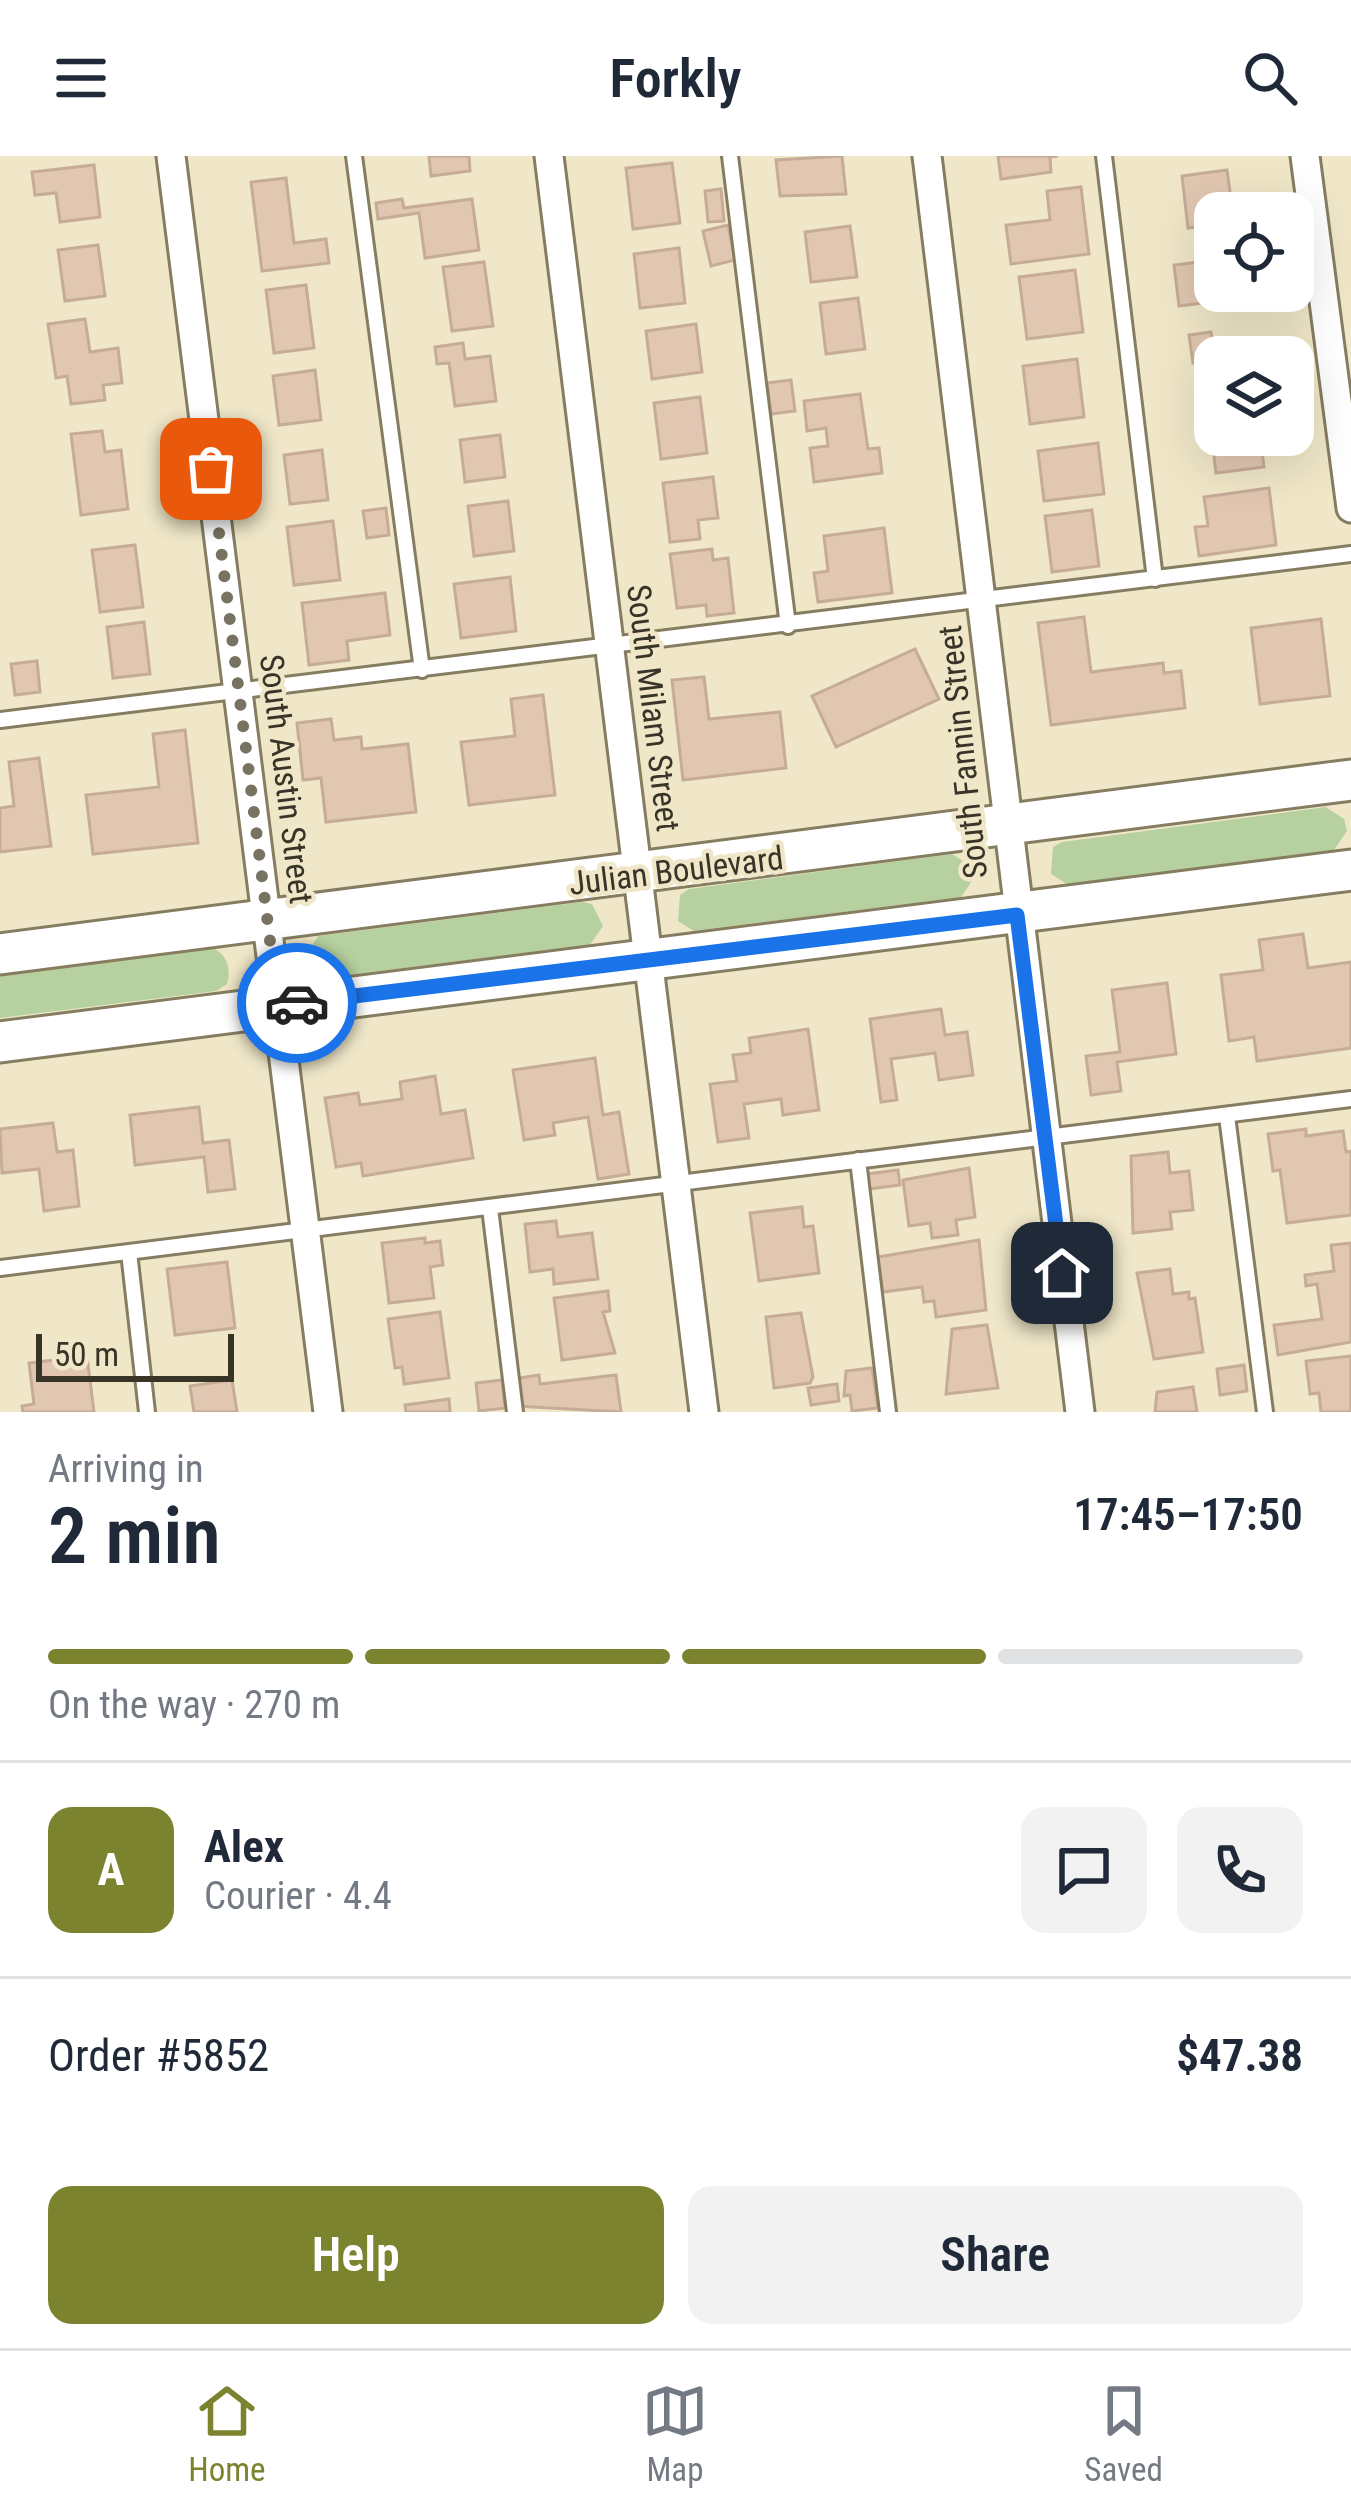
<!DOCTYPE html>
<meta charset="utf-8">
<style>
:root{--surface:#fff;--page:#f2f2f3;--text:#1f2937;--muted:#747a83;--line:#e0e1e3;--accent:#7c832f}
body{margin:0;font-family:"Roboto Condensed",sans-serif;background:var(--page);color:var(--text);height:100vh;display:flex;flex-direction:column;font-size:45px;white-space:nowrap}
*{box-sizing:border-box;margin:0}
p{font-size:39px;color:var(--muted)}
.icon{flex:none;width:66px;height:66px;fill:none;stroke:currentColor;stroke-width:2;stroke-linecap:round;stroke-linejoin:round}
.map{position:relative;height:1256px;overflow:hidden}
.panel{display:flex;flex-direction:column;background:var(--surface);flex:1}
.panel>*{flex:none}
.tools{position:absolute;left:1194px;top:36px;display:grid;gap:24px}
.tools a{display:grid;place-items:center;width:120px;height:120px;border-radius:24px;background:var(--surface);box-shadow:0 12px 48px #0002;font-size:60px}
.scale{position:absolute;left:36px;bottom:30px;width:198px;box-sizing:border-box;padding-left:12px;border:6px solid #383428;border-top:0;font-size:33px;line-height:42px;white-space:nowrap;color:#383428;-webkit-text-stroke:9px #f0e7c8;paint-order:stroke}
.pin{position:absolute;display:grid;place-items:center;width:102px;height:102px;color:#fff;margin:-51px;border-radius:24px;box-shadow:0 6px 18px #0006}
.courier{position:absolute;display:grid;place-items:center;width:120px;height:120px;margin:-60px;border:9px solid #1a73e8;border-radius:50%;background:#fff;color:#222;box-shadow:0 3px 15px #0007}
.summary em{font-style:normal;font-weight:600}
.summary div{display:flex;flex-direction:column-reverse}
.summary{display:flex;align-items:center;justify-content:space-between;height:204px;padding:0 48px}
h1{font-size:78px;font-weight:600;line-height:90px}
.bar{display:grid;grid-template-columns:repeat(4,1fr);gap:18px 12px;align-content:center;height:144px;padding:0 48px}
.bar i{height:15px;border-radius:9px;background:var(--line)}
.bar .selected{background:var(--accent)}
.bar p{grid-column:span 4}
.line{display:flex;align-items:center;gap:30px;padding:0 48px;border-top:3px solid var(--line)}
.line div{flex:1}
.round{display:grid;place-items:center;flex:none;width:126px;height:126px;border-radius:24px;background:var(--page)}
.primary-button{display:flex;gap:24px;margin-top:auto;padding:24px 48px}
.primary-button a{flex:1;height:138px;border-radius:24px;background:var(--accent);color:#fff;font-size:48px;font-weight:600;line-height:138px;text-align:center}
.primary-button a+a{background:var(--page);color:var(--text)}
header{display:flex;justify-content:space-between;align-items:center;height:156px;padding:0 48px;background:var(--surface);font-size:54px;font-weight:600}
.menu{display:flex;justify-content:space-around;align-items:center;height:168px;border-top:3px solid var(--line);background:var(--surface);font-size:33px;color:var(--muted)}
.menu a{display:grid;justify-items:center;gap:6px}
.menu .selected{color:var(--accent)}
.map>svg:first-child{display:block}
</style>
<header><svg class="icon" aria-label="menu" viewBox="0 0 24 24"><path d="M4 6h16M4 12h16M4 18h16"/></svg>Forkly<svg class="icon" aria-label="search" viewBox="0 0 24 24"><circle cx="10" cy="10" r="6"/><path d="M15 15l6 6"/></svg></header>
<div class="map">
<svg width="1351" height="1256" viewBox="0 0 1351 1256">
<rect width="100%" height="100%" fill="#f0e7c8"/>
<path fill="#b6d19f" d="M1326 651 1344 663 1347 675 1334 694 1067 728 1051 718 1053 691 1062 686Z
M952 698 971 710 974 722 961 741 694 775 678 765 680 739 689 733Z
M582 746 592 748 603 770 590 789 325 822 309 811 306 799 318 780Z
M213 792C228 800 231 812 227 828L216 835 0 862V819Z"/>
<path fill="#e1c7b1" stroke="#c6ac97" stroke-width="3" d="M429 0H469L470 15 431 20Z
M842 0 846 38 780 40 776 4Z
M998 0H1058L1050 1 1051 16 1001 23Z
M672 7 680 67 633 73 626 12Z
M94 9 100 61 60 66 56 37 35 39 32 16Z
M1227 14 1233 57H1215V69L1188 72 1182 20Z
M286 22 294 87 326 83 329 107 262 115 251 26Z
M1081 31 1089 98 1011 108 1006 69 1050 64 1047 35Z
M721 33 724 65 708 66 705 35Z
M402 43 404 52 472 43 479 94 425 102 419 57 378 63 376 47Z
M728 69 735 104 711 110 703 75Z
M850 70 857 121 811 126 805 76Z
M98 89 105 140 65 145 58 94Z
M679 92 685 147 640 152 634 98Z
M1215 104V135H1242L1243 142 1179 150 1174 109Z
M484 106 493 170 452 175 443 111Z
M1075 114 1083 176 1027 183 1019 121Z
M306 129 314 192 274 197 266 134Z
M858 142 865 193 826 198 820 147Z
M85 163 90 196 118 192 122 227 103 229 105 244 71 248 67 220 56 222 48 168Z
M696 168 702 216 652 223 646 175Z
M1211 176 1213 186 1250 182 1253 201H1215V235L1208 236 1204 205 1193 207 1189 179Z
M463 187 465 203 490 200 496 245 455 250 449 207 437 208 435 191Z
M1077 203 1084 261 1030 268 1023 210Z
M315 214 321 264 279 269 273 220Z
M791 224 795 255 771 258 767 227Z
M860 238 868 293 879 292 882 317 814 326 810 292 828 290 826 272 807 275 804 245Z
M700 241 707 297 661 303 654 247Z
M1215 256V279H1260L1264 311 1216 317 1209 257Z
M102 275 105 296 121 294 128 353 81 359 71 278Z
M500 279 505 321 465 326 460 284Z
M1098 287 1104 338 1044 345 1038 295Z
M322 294 328 344 290 348 284 299Z
M713 321 718 362 698 364 700 383 670 386 663 327Z
M1269 332 1276 389 1199 400 1195 371 1208 370 1204 341Z
M508 345 514 395 474 400 468 350Z
M386 352 389 379 367 382 363 355Z
M1092 354 1099 410 1052 416 1045 360Z
M333 365 340 424 294 429 287 371Z
M884 372 892 437 818 446 814 417 828 415 824 380Z
M135 389 143 451 100 456 92 394Z
M712 393 713 404 728 402 734 457 707 460 706 449 677 452 670 398Z
M510 421 516 475 461 482 454 428Z
M385 437 390 479 347 485 349 504 309 509 302 447Z
M1084 461 1091 516 1163 507 1164 517 1181 515 1185 552 1051 569 1038 467Z
M1321 463 1330 540 1260 548 1251 472Z
M144 466 150 518 113 522 107 471Z
M915 493 939 543 836 591 812 540Z
M37 505 40 536 15 539 11 508Z
M704 521 709 563 780 556 786 612 683 624 672 524Z
M543 539 555 639 469 649 461 586 515 580 511 543Z
M331 563 334 584 361 581 362 593 408 588 416 656 326 666 321 622 303 624 297 567Z
M185 574 198 687 93 698 86 639 159 631 153 578Z
M39 602 51 690 0 696V652L14 650 9 606Z
M1303 778 1308 812 1351 806V892L1257 905 1254 881 1229 885 1221 819 1263 814 1259 784Z
M1167 827 1176 898 1117 906 1121 935 1091 939 1086 900 1120 896 1112 834Z
M941 853 945 879 967 876 973 919 939 924 935 897 891 903 897 944 881 946 870 863Z
M808 873 819 954 783 959 781 943 744 948 749 982 718 986 710 928 737 925 733 899 751 897 749 882Z
M595 902 603 959 619 956 629 1018 598 1023 588 961 553 967 555 979 524 984 513 914Z
M435 920 441 958 465 954 473 1002 363 1020 361 1007 336 1011 325 942 358 937 360 949 402 943 400 926Z
M199 951 203 987 229 984 235 1033 208 1036 204 1001 135 1009 130 959Z
M53 967 57 996 73 994 79 1050 44 1055 39 1013 2 1017 0 973Z
M1306 973V980L1343 975 1346 996 1351 995V1059L1287 1067 1280 1014 1273 1015 1268 978Z
M1168 996 1170 1017 1189 1015 1193 1054 1170 1056 1172 1073 1133 1077 1131 1000Z
M969 1012 975 1061 956 1064 958 1079 932 1082 930 1067 909 1070 903 1024Z
M898 1014 900 1029 869 1033 867 1018Z
M802 1051 804 1071 813 1070 819 1117 759 1125 750 1057Z
M556 1065 558 1081 592 1077 598 1123 554 1128 553 1113 530 1116 525 1068Z
M425 1082V1087L440 1085 443 1109 430 1111 434 1142 389 1147 382 1087Z
M979 1084 986 1154 936 1161 934 1145 924 1146 922 1131 883 1136 878 1101Z
M1351 1087V1186L1278 1199 1274 1169 1322 1163 1317 1128 1306 1130 1305 1119 1334 1115 1331 1089Z
M227 1106 235 1172 175 1179 167 1113Z
M1170 1113 1173 1138 1189 1136V1143L1195 1142 1203 1196 1154 1203 1137 1117Z
M608 1135 610 1155 603 1156 615 1197 562 1204 554 1142Z
M440 1156 449 1222 404 1228 402 1211 395 1212 388 1163Z
M801 1157 813 1221 810 1227 774 1232 766 1161Z
M987 1169 998 1232 946 1238 952 1173Z
M87 1200 94 1256H23L22 1250 34 1248 29 1207Z
M1351 1200V1256H1321L1319 1237 1310 1238 1306 1205Z
M1244 1209 1247 1235 1220 1239 1217 1213Z
M872 1212 878 1252 852 1255 850 1239 844 1240 846 1215Z
M539 1219 540 1228 616 1219 621 1256 516 1250 513 1223Z
M232 1224 237 1256H194L190 1230Z
M502 1224 505 1252 479 1255 476 1227Z
M837 1228 839 1245 811 1249 808 1232Z
M1193 1231 1197 1256H1155L1157 1236Z
M449 1243 450 1256H406L405 1249Z"/>
<g fill="none" stroke-linecap="round" stroke-linejoin="round">
<defs>
<path id="lane" d="M354 0 422 514
M730 0 788 470
M1104 0 1155 423
M0 564 1351 398
M1227 960 1265 1256
M858 1004 888 1256
M490 1052 515 1256
M129 1096 147 1256
M0 1112 1351 943"/>
<path id="street" d="M171 0 328 1256
M549 0 704 1256
M927 0 1080 1256
M1305 0 1351 352"/>
<path id="secondary" d="M0 798 1351 624
M0 886 1351 714"/>
</defs>
<use href="#lane" stroke="#867d61" stroke-width="20"/>
<use href="#street" stroke="#867d61" stroke-width="33"/>
<use href="#secondary" stroke="#867d61" stroke-width="45"/>
<use href="#lane" stroke="#fff" stroke-width="14"/>
<use href="#street" stroke="#fff" stroke-width="27"/>
<use href="#secondary" stroke="#fff" stroke-width="39"/>
</g>
<g fill="none" stroke-linecap="round" stroke-linejoin="round">
<path stroke="#787360" stroke-width="12" stroke-dasharray="0 21.6" d="M211 313 278 849 297 847"/>
<path stroke="#1a73e8" stroke-width="15" d="M297 847 1017 759 1062 1117"/>
</g>
<g text-anchor="middle" stroke-width="9" stroke-linejoin="round" paint-order="stroke">
<g font-size="33" fill="#383428" stroke="#f0e7c8">
<text transform="translate(654 552) rotate(83)" y="12">South Milam Street</text>
<text transform="translate(962 596) rotate(-96)" y="12">South Fannin Street</text>
<text transform="translate(287 623) rotate(83)" y="12">South Austin Street</text>
<text transform="translate(676 714) rotate(-7)" y="12">Julian Boulevard</text>
</g>
</g>
</svg>
<div class="tools">
<a><svg class="icon" aria-label="locate" viewBox="0 0 24 24"><circle cx="12" cy="12" r="6"/><path d="M12 2v4M12 18v4M2 12h4M18 12h4"/></svg></a>
<a><svg class="icon" aria-label="layers" viewBox="0 0 24 24"><path d="M12 4l9 5-9 5-9-5zM3 14l9 5 9-5"/></svg></a>
</div>
<div class="scale">50 m</div>
<div class="pin" style="left:211px;top:313px;background:#ea580c"><svg class="icon" aria-label="bag" viewBox="0 0 24 24"><path d="M5 8h14l-1 12H6zM9 8a3 3 0 0 1 6 0"/></svg></div>
<div class="pin" style="left:1062px;top:1117px;background:#1f2937"><svg class="icon" aria-label="home" viewBox="0 0 24 24"><path d="M3 11l9-7 9 7M6 9v11h12V9"/></svg></div>
<div class="courier" style="left:297px;top:847px"><svg class="icon" aria-label="car" viewBox="0 0 24 24"><path d="M5 17H2v-5l4-1 3-4h7l3 4 3 1v5h-3M9 17h6M6 11h13"/><circle cx="7" cy="17" r="2"/><circle cx="17" cy="17" r="2"/></svg></div>
</div>
<section class="panel">
<div class="summary"><div><h1>2 min</h1><p>Arriving in</p></div><em>17:45–17:50</em></div>
<div class="bar"><i class="selected"></i><i class="selected"></i><i class="selected"></i><i></i><p>On the way · 270 m</p></div>
<div class="line" style="height:216px"><b class="round" style="background:var(--accent);color:#fff">A</b><div><b>Alex</b><p>Courier · 4.4</p></div><a class="round"><svg class="icon" aria-label="chat" viewBox="0 0 24 24"><path d="M4 5h16v11H9l-5 4z"/></svg></a><a class="round"><svg class="icon" aria-label="phone" viewBox="0 0 24 24"><path d="M5 4h4l2 5-3 2q2 4 5 5l2-3 5 2v4C11 20 4 13 5 4z"/></svg></a></div>
<div class="line" style="height:156px"><div>Order #5852</div><b>$47.38</b></div>
<div class="primary-button"><a>Help</a><a>Share</a></div>
</section>
<nav class="menu">
<a class="selected"><svg class="icon" aria-label="home" viewBox="0 0 24 24"><path d="M3 11l9-7 9 7M6 9v11h12V9"/></svg>Home</a>
<a><svg class="icon" aria-label="map" viewBox="0 0 24 24"><path d="M3 6l6-2 6 2 6-2v14l-6 2-6-2-6 2zM9 4v14M15 6v14"/></svg>Map</a>
<a><svg class="icon" aria-label="saved" viewBox="0 0 24 24"><path d="M7 4h10v16l-5-4-5 4z"/></svg>Saved</a>
</nav>
